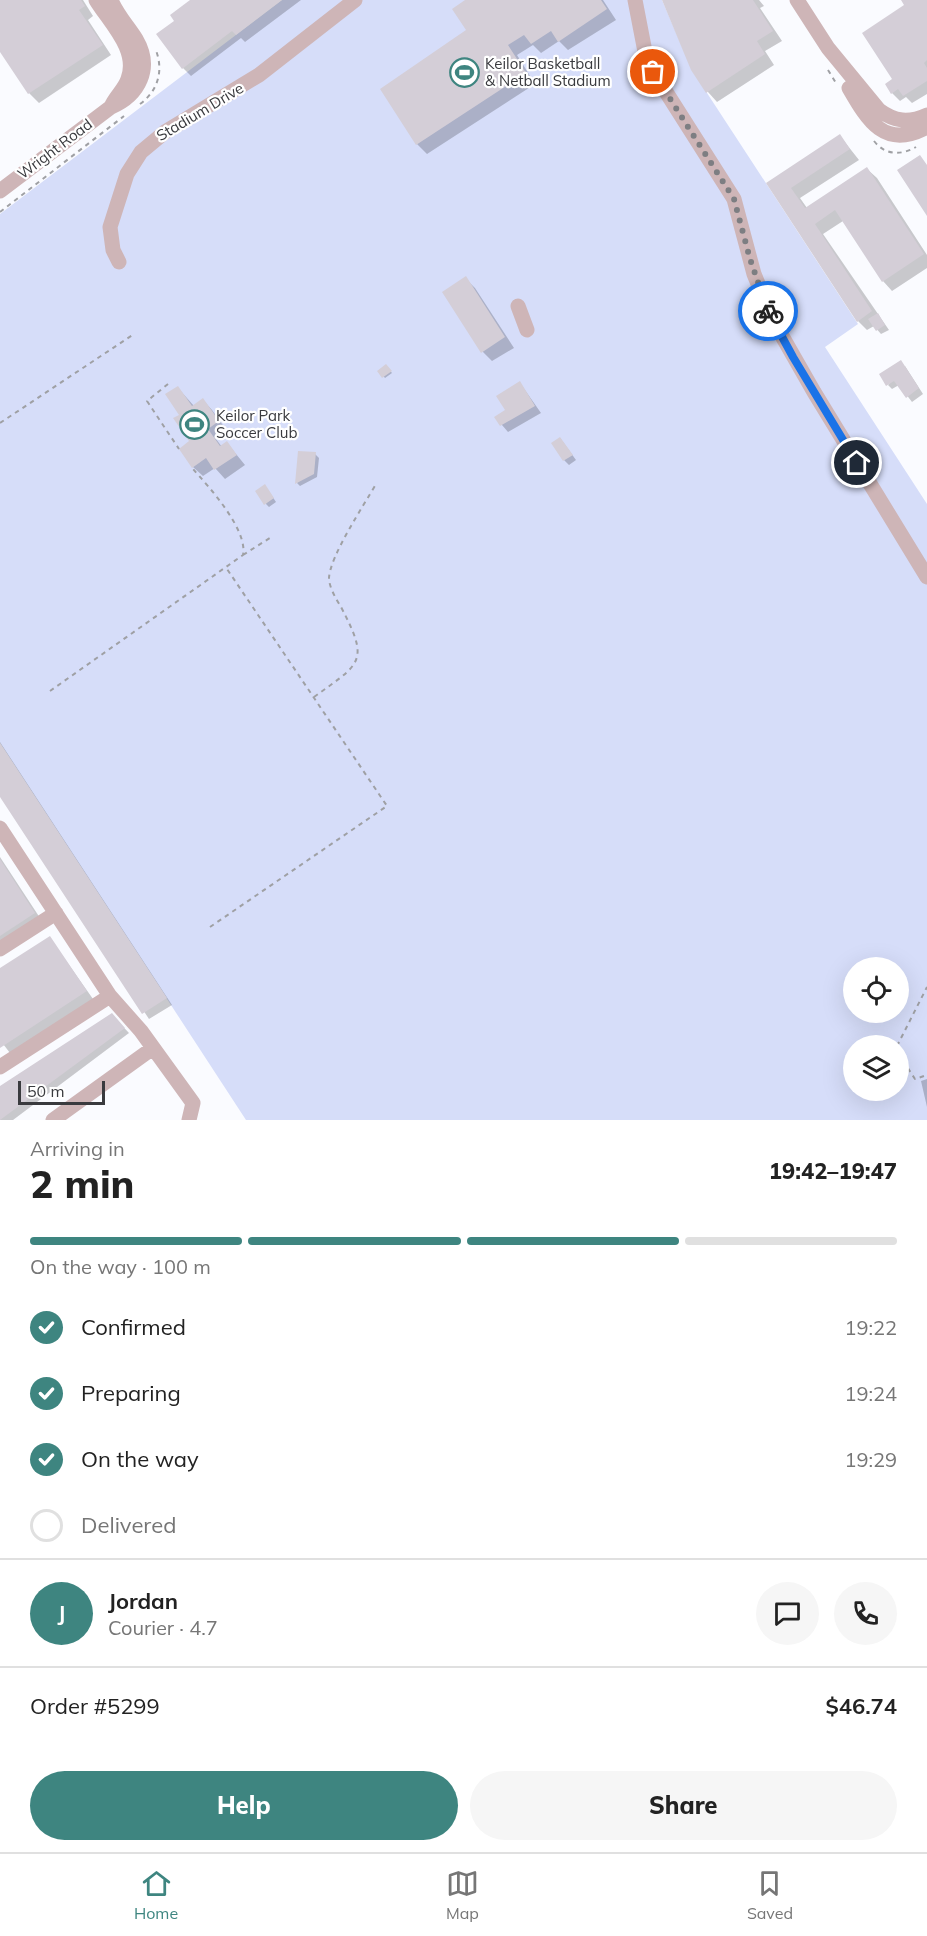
<!DOCTYPE html>
<meta charset="utf-8">
<style>
:root{--surface:#fff;--page:#f6f6f6;--text:#222;--muted:#767676;--line:#e0e0e0;--accent:#3e8580}
body{margin:0;font-family:Mulish,sans-serif;background:var(--page);color:var(--text);height:100vh;display:flex;flex-direction:column;font-size:22px;white-space:nowrap}
*{box-sizing:border-box;margin:0}
p{font-size:20px;color:var(--muted)}
.icon{flex:none;width:33px;height:33px;fill:none;stroke:currentColor;stroke-width:2;stroke-linecap:round;stroke-linejoin:round}
.map{position:relative;height:1120px;overflow:hidden}
.panel{display:flex;flex-direction:column;background:var(--surface);flex:1}
.panel>*{flex:none}
.controls{position:absolute;left:843px;top:957px;display:grid;gap:12px}
.controls a{display:grid;place-items:center;width:66px;height:66px;border-radius:50%;background:var(--surface);box-shadow:0 6px 24px #0002;font-size:30px}
.scale{position:absolute;left:18px;bottom:15px;width:87px;box-sizing:border-box;padding-left:6px;border:3px solid #393a3e;border-top:0;font-size:16px;line-height:21px;white-space:nowrap;color:#393a3e;-webkit-text-stroke:4px #fff;paint-order:stroke}
.pin{position:absolute;display:grid;place-items:center;width:51px;height:51px;color:#fff;margin:-26px;border:3px solid #fff;border-radius:50%;box-shadow:0 2px 6px #0007}
.courier{position:absolute;display:grid;place-items:center;width:60px;height:60px;margin:-30px;border:4px solid #1a73e8;border-radius:50%;background:#fff;color:#222;box-shadow:0 2px 8px #0007}
.head em{font-style:normal;font-weight:800}
.head div{display:flex;flex-direction:column-reverse}
.head{display:flex;align-items:center;justify-content:space-between;height:102px;padding:0 30px}
h1{font-size:39px;font-weight:800;line-height:45px}
.bar{display:grid;grid-template-columns:repeat(4,1fr);gap:9px 6px;align-content:center;height:72px;padding:0 30px}
.bar i{height:8px;border-radius:4px;background:var(--line)}
.bar .selected{background:var(--accent)}
.bar p{grid-column:span 4}
.line{display:flex;align-items:center;gap:15px;padding:0 30px;border-top:2px solid var(--line)}
.line div{flex:1}
.round{display:grid;place-items:center;flex:none;width:63px;height:63px;border-radius:32px;background:var(--page)}
ol{padding:0 30px;list-style:none}
li{display:flex;align-items:center;gap:18px;height:66px}
li p{margin-inline-start:auto}
li .icon{padding:6px;border-radius:50%;background:var(--accent);color:#fff;stroke-width:4}
li:last-child{color:var(--muted)}
li i{width:33px;height:33px;border:3px solid var(--line);border-radius:50%}
.cta{display:flex;gap:12px;margin-top:auto;padding:12px 30px}
.cta a{flex:1;height:69px;border-radius:36px;background:var(--accent);color:#fff;font-size:24px;font-weight:800;line-height:69px;text-align:center}
.cta a+a{background:var(--page);color:var(--text)}
.tab-bar{display:flex;justify-content:space-around;align-items:center;height:84px;border-top:2px solid var(--line);background:var(--surface);font-size:16px;color:var(--muted)}
.tab-bar a{display:grid;justify-items:center;gap:3px}
.tab-bar .selected{color:var(--accent)}
.map>svg:first-child{display:block}
</style>
<div class="map">
<svg width="927" height="1120" viewBox="0 0 927 1120">
<rect width="100%" height="100%" fill="#fafbff"/>
<path fill="#d6ddf9" fill-rule="evenodd" d="M282 0H662L692 70 858 324 825 347 927 504V1120H246L0 743V214ZM854 968H898V1012H854ZM854 1046H898V1090H854Z"/>
<path fill="#0003" d="M0 0H83L93 16 88 20 111 55 39 103 29 93 0 49Z
M193 0H301L245 42 241 38 191 76 183 68 176 21Z
M468 0H603L616 20 568 50 559 41 541 53 533 45 517 55 535 84 427 154 417 144 382 90 468 31Z
M664 0H759L764 6 760 8 782 41 765 51 774 65 717 102 708 92Z
M902 0H927V94L912 103 906 97 900 101 892 93 906 6Z
M840 136 859 160 800 198 807 208 867 169 877 178 927 255V268L892 291 883 281 843 221 823 234 889 330 881 334 874 326 867 330 858 321 768 184Z
M465 278 475 288 514 348 492 361 483 352Z
M386 366 392 373 385 378 379 371Z
M905 366 923 394 912 402 899 385 892 389 888 385Z
M520 383 541 413 508 432 496 418 507 411Z
M178 388 194 406 203 400 212 410 227 431 216 439 222 447 227 443 245 465 225 479 215 468 203 476 193 467 191 442 181 415Z
M560 438 576 460 569 465 564 460Z
M315 454 319 458 317 477 300 486 297 483Z
M268 490 276 502 269 507 266 504Z
M0 742 172 1005 149 1019 0 794Z
M0 857 42 921 0 948Z
M50 938 93 999 10 1053 0 1040V970Z
M112 1015 129 1033 13 1120H0V1088Z
M927 1079V1107L921 1081Z"/>
<path fill="#d4ced7" d="M0 0H81L85 6 79 10 103 45 28 94 0 52Z
M190 0H282L236 35 232 31 182 69 156 34 174 21 170 15Z
M465 0H601L607 9 558 42 551 31 531 44 524 35 508 45 526 73 416 145 380 89 466 30 452 9Z
M662 0H753L773 31 757 41 765 54 706 93 691 70Z
M901 0H927V60L924 63 927 68V81L903 96 898 89 891 94 885 84 892 79 862 33 904 5Z
M840 134 850 149 791 188 805 208 867 167 924 254 882 282 835 210 815 224 872 311 857 322 766 183Z
M920 155 927 165V216L897 170Z
M466 276 505 337 481 353 442 292Z
M878 313 885 325 876 331 868 319Z
M901 360 919 388 906 398 894 381 886 386 879 374Z
M386 364 392 371 382 378 377 371Z
M520 381 535 406 500 426 494 417 505 410 496 396Z
M178 386 192 406 203 398 219 421 208 429 220 446 227 441 237 455 214 470 206 458 192 468 179 449 189 441 173 418 179 415 165 394Z
M560 437 573 455 563 461 551 443Z
M298 451 316 452 314 474 295 484Z
M265 484 274 498 264 505 255 491Z
M0 743 167 998 142 1014 0 797Z
M0 859 35 913 0 936Z
M50 936 87 991 0 1048V968Z
M112 1013 125 1028 0 1120V1086Z"/>
<g fill="none" stroke-linecap="round" stroke-linejoin="round">
<path stroke="#9fa0a4" stroke-width="2" stroke-dasharray="4.5 4.5" stroke-linecap="butt" d="M828 70 836 83
M140 104C159 90 164 69 155 48
M874 141C885 155 900 156 916 147
M0 212 124 116
M168 384 147 401 179 449
M0 423 134 334
M243 555 273 536
M50 691 243 555C248 530 210 488 193 469
M314 697C361 663 370 662 341 607 336 599 329 587 329 578 330 556 364 505 376 484
M210 927 387 806 227 569
M890 1044 892 1046
M897 1046 927 987
M898 1053 915 1079 927 1075"/>
<path stroke="#ceb5b7" stroke-width="15" d="M96 0C110 23 139 50 128 79 125 89 115 97 111 107
M635 0 647 62 734 199 754 274 774 322 814 392 927 577
M797 0 828 48 879 110C895 122 909 123 927 115
M849 88C868 121 885 150 927 127
M0 191 111 107C139 95 153 68 136 39 128 26 117 15 111 0
M119 262 113 250 110 227 127 174 141 152 165 132 259 75 355 0
M518 306 527 330
M0 828 110 996 141 1031 193 1103 189 1120
M0 949 56 913
M0 1067 110 996
M53 1120 153 1048"/>
</g>
<g fill="none" stroke-linecap="round" stroke-linejoin="round">
<path stroke="#7d7e82" stroke-width="6" stroke-dasharray="0 10.8" d="M653 72 734 199 750 259 768 311"/>
<path stroke="#1a73e8" stroke-width="8" d="M768 311 793 357 857 463"/>
</g>
<defs>
<symbol id="stadium-ring" viewBox="-11 -11 22 22"><circle r="9.5" fill="#fff" stroke="#3e8580" stroke-width="1.5"/><path d="M0-5a6.5 5 0 1 0 0 10a6.5 5 0 1 0 0-10ZM-3.5-1.8h7v3.6h-7Z" fill="#3e8580"/></symbol>
</defs>
<g fill-rule="evenodd">
<use href="#stadium-ring" x="448" y="56" width="33" height="33"/>
<use href="#stadium-ring" x="178" y="408" width="33" height="33"/>
</g>
<g text-anchor="middle" stroke-width="4.5" stroke-linejoin="round" paint-order="stroke">
<g font-size="15" fill="#393a3e" stroke="#fff" text-anchor="start">
<text x="485" y="69">Keilor Basketball<tspan x="485" dy="17">&amp; Netball Stadium</tspan></text>
<text x="216" y="421">Keilor Park<tspan x="216" dy="17">Soccer Club</tspan></text>
</g>
<g font-size="15" fill="#393a3e" stroke="#fff">
<text transform="translate(200 112) rotate(-31)" y="5">Stadium Drive</text>
<text transform="translate(55 149) rotate(-37)" y="5">Wright Road</text>
</g>
</g>
</svg>
<div class="controls">
<a><svg class="icon" aria-label="locate" viewBox="0 0 24 24"><circle cx="12" cy="12" r="6"/><path d="M12 2v4M12 18v4M2 12h4M18 12h4"/></svg></a>
<a><svg class="icon" aria-label="layers" viewBox="0 0 24 24"><path d="M12 4l9 5-9 5-9-5zM3 14l9 5 9-5"/></svg></a>
</div>
<div class="scale">50 m</div>
<div class="pin" style="left:653px;top:72px;background:#ea580c"><svg class="icon" aria-label="bag" viewBox="0 0 24 24"><path d="M5 8h14l-1 12H6zM9 8a3 3 0 0 1 6 0"/></svg></div>
<div class="pin" style="left:857px;top:463px;background:#1f2937"><svg class="icon" aria-label="home" viewBox="0 0 24 24"><path d="M3 11l9-7 9 7M6 9v11h12V9"/></svg></div>
<div class="courier" style="left:768px;top:311px"><svg class="icon" aria-label="bike" viewBox="0 0 24 24"><circle cx="6" cy="16" r="4"/><circle cx="18" cy="16" r="4"/><path d="M6 16l4-8h5l3 8M10 8l3 8H6M13 5h3"/></svg></div>
</div>
<section class="panel">
<div class="head"><div><h1>2 min</h1><p>Arriving in</p></div><em>19:42–19:47</em></div>
<div class="bar"><i class="selected"></i><i class="selected"></i><i class="selected"></i><i></i><p>On the way · 100 m</p></div>
<ol>
<li><svg class="icon" aria-label="check" viewBox="0 0 24 24"><path d="M5 12l5 5 9-10"/></svg>Confirmed<p>19:22</p></li>
<li><svg class="icon" aria-label="check" viewBox="0 0 24 24"><path d="M5 12l5 5 9-10"/></svg>Preparing<p>19:24</p></li>
<li><svg class="icon" aria-label="check" viewBox="0 0 24 24"><path d="M5 12l5 5 9-10"/></svg>On the way<p>19:29</p></li>
<li><i></i>Delivered</li>
</ol>
<div class="line" style="height:108px"><b class="round" style="background:var(--accent);color:#fff">J</b><div><b>Jordan</b><p>Courier · 4.7</p></div><a class="round"><svg class="icon" aria-label="chat" viewBox="0 0 24 24"><path d="M4 5h16v11H9l-5 4z"/></svg></a><a class="round"><svg class="icon" aria-label="phone" viewBox="0 0 24 24"><path d="M5 4h4l2 5-3 2q2 4 5 5l2-3 5 2v4C11 20 4 13 5 4z"/></svg></a></div>
<div class="line" style="height:78px"><div>Order #5299</div><b>$46.74</b></div>
<div class="cta"><a>Help</a><a>Share</a></div>
</section>
<nav class="tab-bar">
<a class="selected"><svg class="icon" aria-label="home" viewBox="0 0 24 24"><path d="M3 11l9-7 9 7M6 9v11h12V9"/></svg>Home</a>
<a><svg class="icon" aria-label="map" viewBox="0 0 24 24"><path d="M3 6l6-2 6 2 6-2v14l-6 2-6-2-6 2zM9 4v14M15 6v14"/></svg>Map</a>
<a><svg class="icon" aria-label="saved" viewBox="0 0 24 24"><path d="M7 4h10v16l-5-4-5 4z"/></svg>Saved</a>
</nav>
